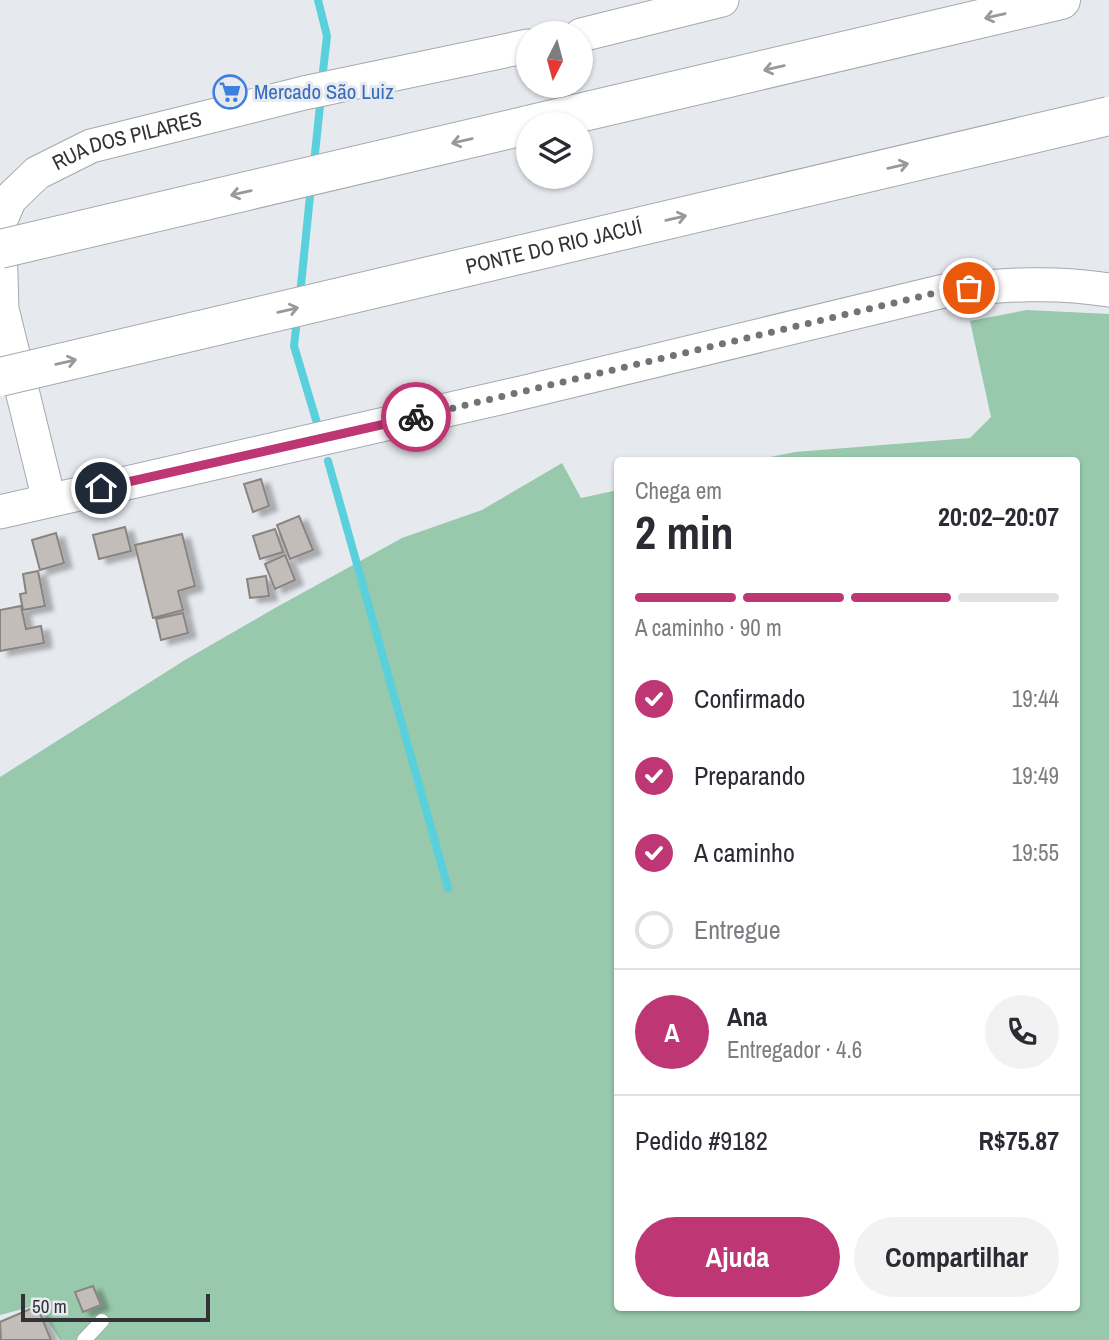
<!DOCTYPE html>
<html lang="pt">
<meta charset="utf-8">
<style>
:root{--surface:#fff;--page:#f2f2f3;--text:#2b2b33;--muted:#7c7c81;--line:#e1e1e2;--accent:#be3673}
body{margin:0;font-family:"Archivo Narrow",sans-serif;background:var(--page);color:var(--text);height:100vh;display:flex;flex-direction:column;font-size:26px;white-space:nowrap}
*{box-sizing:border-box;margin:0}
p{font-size:23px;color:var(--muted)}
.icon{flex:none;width:38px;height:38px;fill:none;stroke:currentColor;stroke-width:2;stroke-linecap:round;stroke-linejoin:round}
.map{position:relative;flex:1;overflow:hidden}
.side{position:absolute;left:614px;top:457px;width:466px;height:854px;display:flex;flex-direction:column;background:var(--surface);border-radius:7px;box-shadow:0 2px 5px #0004}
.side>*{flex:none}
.needle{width:46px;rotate:186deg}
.buttons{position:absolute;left:516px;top:21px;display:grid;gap:14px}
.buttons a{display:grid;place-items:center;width:77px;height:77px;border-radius:50%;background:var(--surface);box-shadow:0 2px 5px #0004;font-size:35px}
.scale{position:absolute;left:21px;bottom:18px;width:189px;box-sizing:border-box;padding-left:7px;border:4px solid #323335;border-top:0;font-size:19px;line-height:24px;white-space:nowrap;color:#323335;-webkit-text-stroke:5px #e6e9ee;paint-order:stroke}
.pin{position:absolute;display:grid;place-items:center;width:60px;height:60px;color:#fff;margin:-30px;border:4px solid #fff;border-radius:50%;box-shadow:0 2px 7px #0007}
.courier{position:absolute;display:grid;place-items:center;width:70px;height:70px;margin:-35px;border:5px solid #be3673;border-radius:50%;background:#fff;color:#222;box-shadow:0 2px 9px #0007}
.head em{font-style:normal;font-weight:700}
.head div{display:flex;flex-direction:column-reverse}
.head{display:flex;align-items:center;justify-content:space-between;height:119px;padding:0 21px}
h1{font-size:46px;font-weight:700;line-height:52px}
.bar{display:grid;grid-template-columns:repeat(4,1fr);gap:10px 7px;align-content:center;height:84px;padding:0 21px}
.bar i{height:9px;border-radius:5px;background:var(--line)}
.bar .selected{background:var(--accent)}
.bar p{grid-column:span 4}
.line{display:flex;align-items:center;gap:18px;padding:0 21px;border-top:2px solid var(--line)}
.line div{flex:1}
.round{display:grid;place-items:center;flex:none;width:74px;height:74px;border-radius:37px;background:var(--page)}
ol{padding:0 21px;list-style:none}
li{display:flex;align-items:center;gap:21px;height:77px}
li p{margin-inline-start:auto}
li .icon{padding:7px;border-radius:50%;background:var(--accent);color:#fff;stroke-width:4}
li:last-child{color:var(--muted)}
li i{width:38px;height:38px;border:4px solid var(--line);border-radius:50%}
.action{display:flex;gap:14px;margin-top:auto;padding:14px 21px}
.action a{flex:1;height:80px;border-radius:42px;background:var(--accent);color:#fff;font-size:28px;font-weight:700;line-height:80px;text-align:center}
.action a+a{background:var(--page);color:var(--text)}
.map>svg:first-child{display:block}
</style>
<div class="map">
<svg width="1109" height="1340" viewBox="0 0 1109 1340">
<defs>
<filter id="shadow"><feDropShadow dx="8" dy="4.5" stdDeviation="2" flood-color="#0004"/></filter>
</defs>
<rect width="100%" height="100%" fill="#e6e9ee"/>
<path fill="#98c9ac" d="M1027 310 1109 314V1340H60L38 1305 0 1315V777L185 660 275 608 402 538 482 510 562 463 581 498 618 490V1307H1076V460H756L795 452 970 438 991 417 970 321Z"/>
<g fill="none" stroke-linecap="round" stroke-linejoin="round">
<path stroke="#5ad0dc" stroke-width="8" d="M318 0 327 36 322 80
M314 163 321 96
M300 295 311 186
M297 319 294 346 317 423
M328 461 448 888"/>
</g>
<path fill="#c2bdb9" stroke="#898481" stroke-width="2" filter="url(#shadow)" d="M261 479 269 506 253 512 244 484Z
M299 516 313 550 290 559 277 525Z
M125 527 131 551 99 559 93 535Z
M275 529 283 552 260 559 253 536Z
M56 533 64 563 40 570 32 540Z
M182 534 195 586 178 591 183 610 153 618 135 545Z
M285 555 295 580 275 589 265 564Z
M38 571 45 606 23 610 20 594 26 593 23 574Z
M266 576 269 596 250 598 247 579Z
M21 606 26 629 41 626 44 643 0 651V610Z
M183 613 188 633 161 640 156 619Z
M93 1286 101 1305 83 1312 75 1292Z
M37 1306 51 1340H1L0 1322Z"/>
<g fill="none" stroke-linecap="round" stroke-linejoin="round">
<defs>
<path id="service" d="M84 1340 102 1321"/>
<g id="tertiary">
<path d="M581 35 722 0"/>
<path id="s1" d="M0 222 10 199 37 173 91 146 304 93 528 46"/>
<path d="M0 241 2 309 49 500"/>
<path d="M0 512 521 393 948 290C1003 285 1054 281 1109 290"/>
</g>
<path id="motorway" d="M532 124 1061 0"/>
</defs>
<use href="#service" stroke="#a5a9ad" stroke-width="16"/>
<use href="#tertiary" stroke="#a5a9ad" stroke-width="35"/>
<use href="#motorway" stroke="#a5a9ad" stroke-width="40"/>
<use href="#service" stroke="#fff" stroke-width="14"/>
<use href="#tertiary" stroke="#fff" stroke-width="33"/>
<use href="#motorway" stroke="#fff" stroke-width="38"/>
<defs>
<g id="motorway-bridge">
<path d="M0 249 528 125"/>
<path id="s2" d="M0 377 1109 116"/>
</g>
</defs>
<use href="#motorway-bridge" stroke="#a5a9ad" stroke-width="40" stroke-linecap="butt"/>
<use href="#motorway-bridge" stroke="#fff" stroke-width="38"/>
</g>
<defs><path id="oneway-shaft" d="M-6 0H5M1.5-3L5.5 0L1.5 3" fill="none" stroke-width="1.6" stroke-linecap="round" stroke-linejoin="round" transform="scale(1.75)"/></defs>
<g stroke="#98999a">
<use href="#oneway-shaft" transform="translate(995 16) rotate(167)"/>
<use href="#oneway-shaft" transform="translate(774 68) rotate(167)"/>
<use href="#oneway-shaft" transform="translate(462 141) rotate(167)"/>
<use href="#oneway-shaft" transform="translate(898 166) rotate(-13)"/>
<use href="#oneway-shaft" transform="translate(241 193) rotate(167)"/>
<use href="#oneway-shaft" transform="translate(676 218) rotate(-13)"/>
<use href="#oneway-shaft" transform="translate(288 310) rotate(-13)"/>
<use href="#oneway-shaft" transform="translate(66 362) rotate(-13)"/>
</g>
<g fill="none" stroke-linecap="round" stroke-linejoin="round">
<path stroke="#717376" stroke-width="7" stroke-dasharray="0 12.6" d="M416 417 948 290 969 288"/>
<path stroke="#be3673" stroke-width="9" d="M101 488 416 417"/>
</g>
<defs>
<symbol id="supermarket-ring" viewBox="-11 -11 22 22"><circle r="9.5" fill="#e6e9ee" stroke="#3f7fe0" stroke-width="1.5"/><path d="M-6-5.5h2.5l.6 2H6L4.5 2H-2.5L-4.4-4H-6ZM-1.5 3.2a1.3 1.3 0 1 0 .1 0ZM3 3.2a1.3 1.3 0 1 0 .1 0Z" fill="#3f7fe0"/></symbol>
</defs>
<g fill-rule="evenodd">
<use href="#supermarket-ring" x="211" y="73" width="38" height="38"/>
</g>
<g text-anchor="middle" stroke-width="6" stroke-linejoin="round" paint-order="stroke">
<g font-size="21" fill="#366cbe" stroke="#e6e9ee" text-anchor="start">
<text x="254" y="99">Mercado São Luiz</text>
</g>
<g font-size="21" fill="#323335" stroke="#e6e9ee">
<text dy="7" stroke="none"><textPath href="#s1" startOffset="159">RUA DOS PILARES</textPath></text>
<text dy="7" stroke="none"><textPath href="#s2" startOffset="569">PONTE DO RIO JACUÍ</textPath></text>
</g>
</g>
</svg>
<div class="buttons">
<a><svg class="needle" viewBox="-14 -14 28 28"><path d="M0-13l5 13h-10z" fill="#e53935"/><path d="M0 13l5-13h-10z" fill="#7c7c81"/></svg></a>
<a><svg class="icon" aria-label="layers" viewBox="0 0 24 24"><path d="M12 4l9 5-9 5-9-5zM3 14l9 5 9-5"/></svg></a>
</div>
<div class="scale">50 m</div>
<div class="pin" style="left:969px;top:288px;background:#ea580c"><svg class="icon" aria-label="bag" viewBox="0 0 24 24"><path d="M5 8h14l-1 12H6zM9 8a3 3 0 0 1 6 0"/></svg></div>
<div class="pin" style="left:101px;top:488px;background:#1f2937"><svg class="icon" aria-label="home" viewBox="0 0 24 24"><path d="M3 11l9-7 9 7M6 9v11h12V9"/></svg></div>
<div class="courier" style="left:416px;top:417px"><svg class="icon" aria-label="bike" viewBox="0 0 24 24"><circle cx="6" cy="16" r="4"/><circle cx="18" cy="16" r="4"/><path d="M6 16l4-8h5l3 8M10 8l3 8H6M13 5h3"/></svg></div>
<section class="side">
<div class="head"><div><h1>2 min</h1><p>Chega em</p></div><em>20:02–20:07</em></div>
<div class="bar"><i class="selected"></i><i class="selected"></i><i class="selected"></i><i></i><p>A caminho · 90 m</p></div>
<ol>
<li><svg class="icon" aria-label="check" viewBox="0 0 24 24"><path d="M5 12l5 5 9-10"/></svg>Confirmado<p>19:44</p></li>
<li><svg class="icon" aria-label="check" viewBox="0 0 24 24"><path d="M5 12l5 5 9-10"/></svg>Preparando<p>19:49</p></li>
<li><svg class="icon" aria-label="check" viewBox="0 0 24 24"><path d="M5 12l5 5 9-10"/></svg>A caminho<p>19:55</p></li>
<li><i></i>Entregue</li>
</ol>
<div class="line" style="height:126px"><b class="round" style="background:var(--accent);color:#fff">A</b><div><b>Ana</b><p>Entregador · 4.6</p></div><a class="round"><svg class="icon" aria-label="phone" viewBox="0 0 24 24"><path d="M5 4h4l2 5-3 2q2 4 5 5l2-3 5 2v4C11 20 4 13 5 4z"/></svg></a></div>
<div class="line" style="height:91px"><div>Pedido #9182</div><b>R$75.87</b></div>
<div class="action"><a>Ajuda</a><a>Compartilhar</a></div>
</section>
</div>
